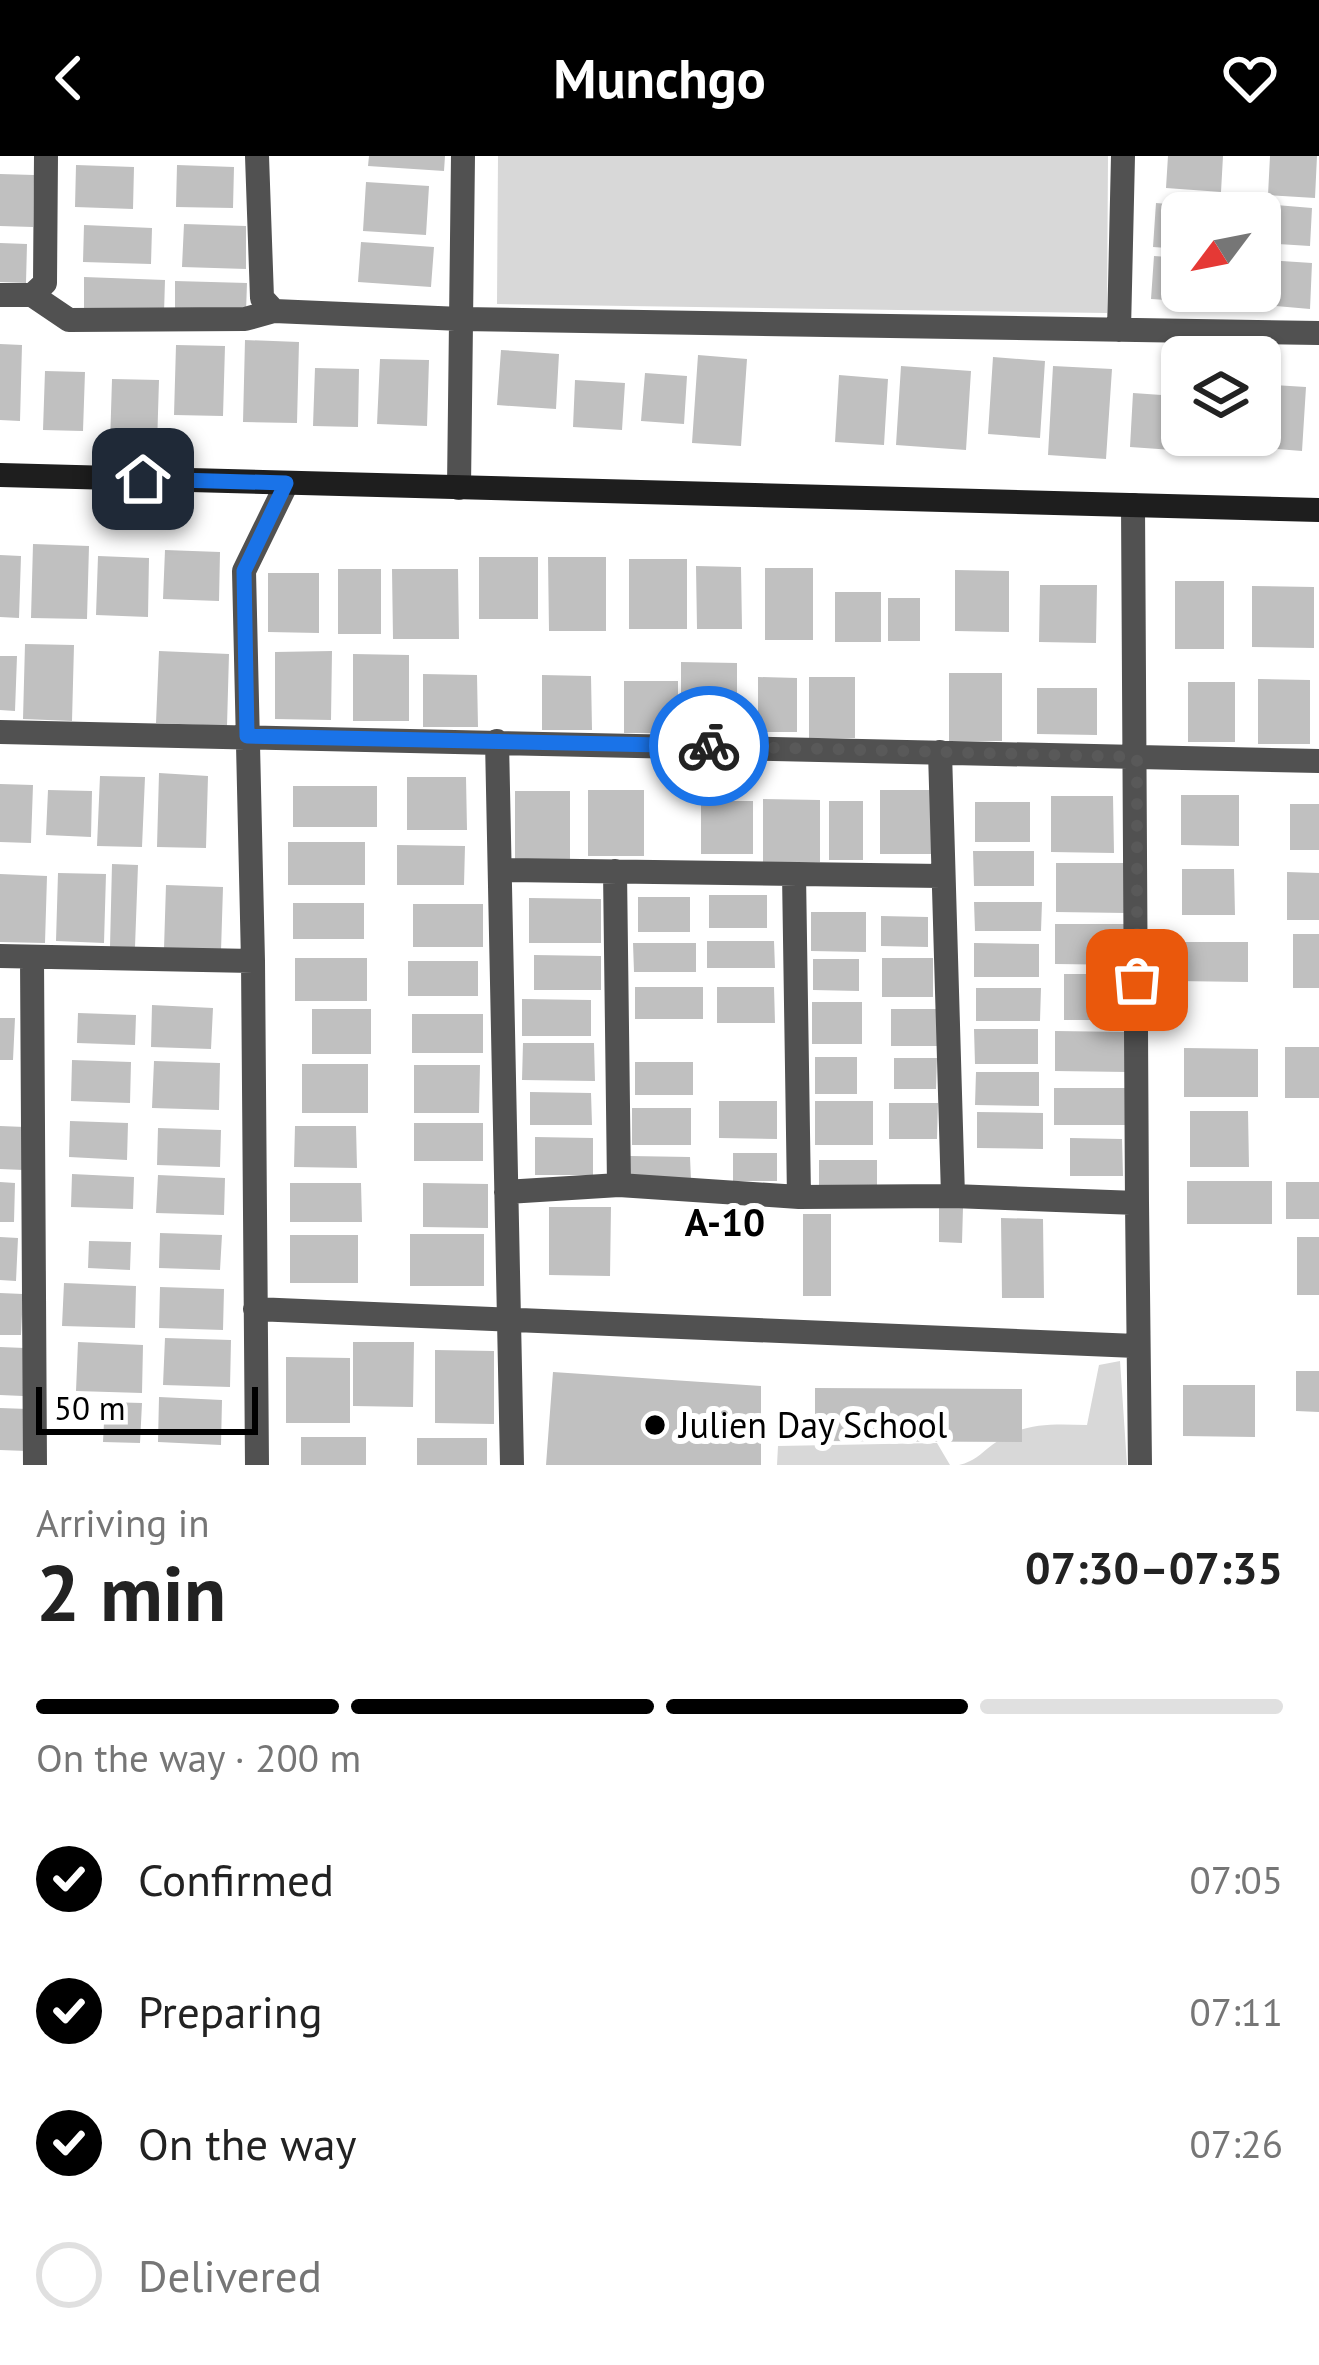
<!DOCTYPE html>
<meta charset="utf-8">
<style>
:root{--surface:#fff;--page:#f2f2f2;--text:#222;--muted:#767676;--line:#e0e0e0;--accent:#000}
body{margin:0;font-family:"PT Sans",sans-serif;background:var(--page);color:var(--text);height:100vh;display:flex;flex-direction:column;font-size:45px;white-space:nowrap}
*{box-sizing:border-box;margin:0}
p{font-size:39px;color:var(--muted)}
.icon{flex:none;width:66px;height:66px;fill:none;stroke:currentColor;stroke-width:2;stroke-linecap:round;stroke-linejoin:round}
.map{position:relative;height:1309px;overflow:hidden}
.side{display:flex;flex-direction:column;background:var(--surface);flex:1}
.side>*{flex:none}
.needle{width:78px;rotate:238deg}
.tools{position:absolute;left:1161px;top:36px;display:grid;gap:24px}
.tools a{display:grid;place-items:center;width:120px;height:120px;border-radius:18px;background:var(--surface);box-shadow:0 3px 9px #0004;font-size:60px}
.scale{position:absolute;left:36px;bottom:30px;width:222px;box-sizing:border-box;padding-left:12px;border:6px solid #000;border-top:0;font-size:33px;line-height:42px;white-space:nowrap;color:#000;-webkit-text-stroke:9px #fff;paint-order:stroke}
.pin{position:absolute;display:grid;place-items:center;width:102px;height:102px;color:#fff;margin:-51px;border-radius:24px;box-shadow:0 6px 18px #0006}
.courier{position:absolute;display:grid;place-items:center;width:120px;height:120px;margin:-60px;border:9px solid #1a73e8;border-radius:50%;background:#fff;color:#222;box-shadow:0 3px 15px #0007}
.head em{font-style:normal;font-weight:700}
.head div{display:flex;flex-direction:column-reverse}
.head{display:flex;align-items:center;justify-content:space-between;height:204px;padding:0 36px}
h1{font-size:78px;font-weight:700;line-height:90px}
.bar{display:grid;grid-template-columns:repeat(4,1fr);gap:18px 12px;align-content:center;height:144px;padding:0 36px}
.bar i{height:15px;border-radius:9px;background:var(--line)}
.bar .current{background:var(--accent)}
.bar p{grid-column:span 4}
ol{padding:0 36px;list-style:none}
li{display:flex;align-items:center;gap:36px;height:132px}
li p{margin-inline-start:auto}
li .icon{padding:12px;border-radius:50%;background:var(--accent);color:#fff;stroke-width:4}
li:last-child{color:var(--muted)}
li i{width:66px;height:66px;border:6px solid var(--line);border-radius:50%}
header{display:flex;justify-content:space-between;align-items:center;height:156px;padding:0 36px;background:var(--accent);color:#fff;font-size:54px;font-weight:700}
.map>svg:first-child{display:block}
</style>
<header><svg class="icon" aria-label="back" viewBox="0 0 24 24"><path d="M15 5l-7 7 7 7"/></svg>Munchgo<svg class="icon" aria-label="heart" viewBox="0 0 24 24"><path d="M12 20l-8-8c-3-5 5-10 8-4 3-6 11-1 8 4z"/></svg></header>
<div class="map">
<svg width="1319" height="1309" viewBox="0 0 1319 1309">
<rect width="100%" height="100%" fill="#fff"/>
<path fill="#d8d8d8" d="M498 0H1108L1107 157 497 148Z
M1120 1205 1127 1309H959C975 1305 979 1299 992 1289 1022 1266 1051 1268 1087 1269L1099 1209Z
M937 1287 950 1309H777L778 1290Z"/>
<path fill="#c0c0c0" d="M369 0H445L444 15 368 10Z
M1168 0H1223L1221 36 1166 32Z
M1270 0H1317L1315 42 1268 39Z
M76 9 134 11 133 53 75 51Z
M177 9 234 11 233 52 176 51Z
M0 18 34 19 33 71 0 70Z
M366 26 429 30 426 79 363 75Z
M1156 47 1217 52V57H1182V93L1153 91Z
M1263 48 1312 52 1310 90 1261 87Z
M184 68 246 70V113L182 111Z
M84 69 152 72 151 108 83 106Z
M361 86 434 91 431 131 358 126Z
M0 87 27 88 26 127 0 126Z
M1154 100 1182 102V135H1214L1213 147 1151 143Z
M1268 104 1312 107 1310 153 1265 149Z
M84 121 165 124 164 157 84 155Z
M175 125 247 127 246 156 175 154Z
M245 184 299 186 297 267 243 266Z
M0 188 22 189 20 265 0 264Z
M176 189 225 190 223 260 174 259Z
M501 194 559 198 556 253 497 249Z
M698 199 747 203 741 290 692 287Z
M993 201 1045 205 1040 282 988 278Z
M380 203 429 204 427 270 377 268Z
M901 210 971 215 966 294 896 289Z
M1053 210 1112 213 1106 303 1048 299Z
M315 212 359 213 358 271 313 270Z
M45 215 85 216 83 275 43 274Z
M645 217 687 220 684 268 641 265Z
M839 219 888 223 884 289 835 286Z
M112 223 159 224 157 290 110 289Z
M575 224 625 227 622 274 573 271Z
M1260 228 1306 231 1302 295 1251 291 1252 279H1260Z
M1133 237 1176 240 1173 294 1130 291Z
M1188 279H1236L1235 293 1187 291Z
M33 388 89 390 87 463 31 462Z
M165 394 220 396 219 445 163 443Z
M0 399 21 400 19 462 0 461Z
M98 400 149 402 148 461 96 459Z
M479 401H538V463H479Z
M548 401H606V475H549Z
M629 403H687V473H629Z
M696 410 741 411 742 473H697Z
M765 412H813V484H765Z
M338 413H381V478H338Z
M392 413H458L459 483H393Z
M955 414 1009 415V476L955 475Z
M268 417H319V477L268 476Z
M1175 425H1224V493H1175Z
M1040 429H1097L1096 487 1039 486Z
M1252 430 1314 431V492L1252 491Z
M835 436H881V486H835Z
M888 442H920V485H888Z
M25 488 74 489 72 565 23 563Z
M159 495 229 498 227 570 156 567Z
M332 495 331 564 275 563V496Z
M353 498 409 499V565H353Z
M0 500H17L15 555 0 554Z
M681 506 737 507V553H681Z
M949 517H1002V585H949Z
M423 518 477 519 478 571H423Z
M542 519 591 520 592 574H542Z
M758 521 797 522V576H758Z
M809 521H855V582H809Z
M1258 523 1310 524V588H1258Z
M624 525H678V577H624Z
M1188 526H1235V586H1188Z
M1037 532H1097V579L1037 578Z
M159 617 208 620 206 692 157 691Z
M100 620 145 621 142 691 97 690Z
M407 621H466L467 674H407Z
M0 628 33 629 31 687 0 686Z
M293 630H377V671H293Z
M48 634 92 635 91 681 46 679Z
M588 634H644V700H588Z
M880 634H932V698H880Z
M515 635H570V708H515Z
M1181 639H1239V690L1181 689Z
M1051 640H1113L1114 697 1051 696Z
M763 643 820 644V706H763Z
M701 645H753V698H701Z
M829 645H863V704H829Z
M975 646H1030V686H975Z
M1290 648H1319V694H1290Z
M288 686H365V729H288Z
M397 689 465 690 464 729H397Z
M973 695H1034V730H974Z
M1056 707H1126V757L1056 756Z
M112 708 138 709 135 791H110Z
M1182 713H1234L1235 759H1182Z
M1287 716 1319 717V764H1287Z
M58 717 106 718 104 787 56 785Z
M0 718 47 720 45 787 0 786Z
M166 729 223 731 221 795 164 793Z
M709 739H767V772H709Z
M638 741H690V776H638Z
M529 742 601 743V787H529Z
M974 746H1042L1041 775H975Z
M293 747H364V783H293Z
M413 748H483V791H413Z
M811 756H866V796L811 795Z
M881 760 928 761V791L881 790Z
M1055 768H1130L1131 809 1055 808Z
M1293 778H1319V832H1293Z
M707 785H774L775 812H707Z
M1176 786H1248V826L1176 825Z
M633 787H696V816H634Z
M974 787 1039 788V821H974Z
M534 799 601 800V834H534Z
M295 802H367V845H295Z
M882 802H933V841H882Z
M813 803H859V835L813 834Z
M408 805H478V840H408Z
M1064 818H1127V864H1064Z
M635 831H703V863H635Z
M717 831H774L775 867H717Z
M976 832H1041L1040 865H976Z
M522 843 591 844V880H522Z
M812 846H862V888H812Z
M152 849 213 852 211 893 151 891Z
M312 853H371V898H312Z
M891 853H938V890H891Z
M78 857 136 859 135 889 77 887Z
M412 858H483V897H412Z
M0 862H15L13 904H0Z
M974 873H1038V908H975Z
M1055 875 1128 876V916L1055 915Z
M523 887H594L595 925 522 924Z
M1285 891H1319V942H1285Z
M1184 892 1258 893V941H1184Z
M815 901H857V938H815Z
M894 902H937L936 933H894Z
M72 904 131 906 130 947 71 945Z
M154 905 220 907 219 954 152 952Z
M635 906H693V939H635Z
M302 908H368V957H302Z
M414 909H480L479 957H414Z
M976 916H1039V950L975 949Z
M1054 932H1132L1131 969H1054Z
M530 936 591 937 592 969H530Z
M719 945H777V983L719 982Z
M815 945H873V989H815Z
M889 947H938L937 983H889Z
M632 952H691V989H632Z
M1190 955H1248L1249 1011H1190Z
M977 956 1043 957V993L977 992Z
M70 965 128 967 127 1004 69 1001Z
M414 967H483V1005H414Z
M0 970 25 971 24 1014 0 1013Z
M295 970H356L357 1012 294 1011Z
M158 972 221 974 220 1011 157 1009Z
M535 981 593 982V1019H535Z
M1070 982 1122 983 1123 1020H1070Z
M733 997H777V1025H733Z
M630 1000 690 1001 691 1024H630Z
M819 1004H877V1033H819Z
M72 1018 134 1021 133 1053 71 1051Z
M158 1019 225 1022 224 1059 156 1057Z
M1187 1025H1272V1068H1187Z
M0 1026 15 1027 14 1066H0Z
M1286 1026H1319V1063H1286Z
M290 1027H361L362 1066H290Z
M423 1027 488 1028V1072L423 1071Z
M549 1051H611L610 1120 549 1119Z
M939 1051H963L962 1087 939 1086Z
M803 1058H831V1140H803Z
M1001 1062 1043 1063 1044 1142H1002Z
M160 1077 222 1079 220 1114 159 1112Z
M410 1078H484V1130H410Z
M290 1079H358V1127H290Z
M0 1081 18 1082 16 1125 0 1124Z
M1297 1081H1319V1139H1297Z
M89 1085 131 1086 130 1114 88 1112Z
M64 1127 136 1130 135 1172 62 1170Z
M160 1131 224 1133 223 1174 159 1172Z
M0 1137 23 1138 21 1179H0Z
M165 1182 231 1184 230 1231 163 1229Z
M78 1186 143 1189 142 1237 76 1235Z
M353 1186H414L413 1251 353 1250Z
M0 1191 25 1192 23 1240 0 1239Z
M435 1194 494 1195V1268L435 1267Z
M286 1201 350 1202V1267H286Z
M1296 1215H1319V1256L1296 1255Z
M553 1216 761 1230V1309H546Z
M1183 1229H1255V1281L1183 1280Z
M815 1232 1022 1233V1286L815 1285Z
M159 1241 222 1244 221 1289 158 1286Z
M105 1246 142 1247 140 1287 103 1286Z
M0 1252 28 1253 27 1295 0 1294Z
M301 1281H366V1309H301Z
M417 1282H487V1309H417Z"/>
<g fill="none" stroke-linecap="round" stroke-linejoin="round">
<path stroke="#515151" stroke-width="24" d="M257 0 262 142 274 155 461 163 1319 177
M0 139H32L45 127 46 0
M32 139 69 164 245 163 274 155
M1119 174 1123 0
M459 332 463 0
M1133 349 1137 1047
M0 576 1319 605
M497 585 512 1309
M940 596 953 1040
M500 714 941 720
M615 715 619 1029
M794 718 799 1041
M0 800 253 805 244 415 287 327
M32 801 35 1309
M253 805 257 1309
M506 1036 619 1029 799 1041 953 1040 1137 1047 1140 1309
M255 1153 1136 1190"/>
<path stroke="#1e1e1e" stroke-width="24" d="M0 319 1319 354"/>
</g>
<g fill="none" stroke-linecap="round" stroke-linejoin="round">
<path stroke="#595959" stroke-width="12" stroke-dasharray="0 21.6" d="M709 590 1137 601V824"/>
<path stroke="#1a73e8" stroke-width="15" d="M143 323 286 327 244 415 247 580 709 590"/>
</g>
<circle fill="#000" stroke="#fff" stroke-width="4.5" cx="655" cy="1269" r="12"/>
<g text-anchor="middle" stroke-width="12" stroke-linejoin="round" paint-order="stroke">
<g font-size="36" fill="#000" stroke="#fff" text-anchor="start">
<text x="679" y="1282">Julien Day School</text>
</g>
<g font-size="39" font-weight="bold" fill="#000" stroke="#fff">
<text x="725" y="1080">A-10</text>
</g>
</g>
</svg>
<div class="tools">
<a><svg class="needle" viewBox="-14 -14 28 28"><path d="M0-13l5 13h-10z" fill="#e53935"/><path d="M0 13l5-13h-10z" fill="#767676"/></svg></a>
<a><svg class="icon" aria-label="layers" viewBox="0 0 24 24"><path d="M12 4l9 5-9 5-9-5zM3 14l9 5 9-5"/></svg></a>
</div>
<div class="scale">50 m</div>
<div class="pin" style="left:1137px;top:824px;background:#ea580c"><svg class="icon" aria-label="bag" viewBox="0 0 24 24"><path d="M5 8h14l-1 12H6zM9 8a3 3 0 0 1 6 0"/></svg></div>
<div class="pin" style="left:143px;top:323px;background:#1f2937"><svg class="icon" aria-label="home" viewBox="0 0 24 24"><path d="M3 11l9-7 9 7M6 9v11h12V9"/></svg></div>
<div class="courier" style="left:709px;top:590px"><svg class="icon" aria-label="bike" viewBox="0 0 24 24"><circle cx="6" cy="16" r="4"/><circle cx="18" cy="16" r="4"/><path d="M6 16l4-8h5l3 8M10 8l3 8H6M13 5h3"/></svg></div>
</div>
<section class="side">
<div class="head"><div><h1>2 min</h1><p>Arriving in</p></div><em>07:30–07:35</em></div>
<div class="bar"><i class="current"></i><i class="current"></i><i class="current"></i><i></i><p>On the way · 200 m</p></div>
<ol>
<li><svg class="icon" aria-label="check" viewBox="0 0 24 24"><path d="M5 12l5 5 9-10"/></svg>Confirmed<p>07:05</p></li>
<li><svg class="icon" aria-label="check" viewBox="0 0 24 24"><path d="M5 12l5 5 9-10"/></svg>Preparing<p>07:11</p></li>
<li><svg class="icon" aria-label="check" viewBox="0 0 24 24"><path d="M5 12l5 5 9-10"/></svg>On the way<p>07:26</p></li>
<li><i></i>Delivered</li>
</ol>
</section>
